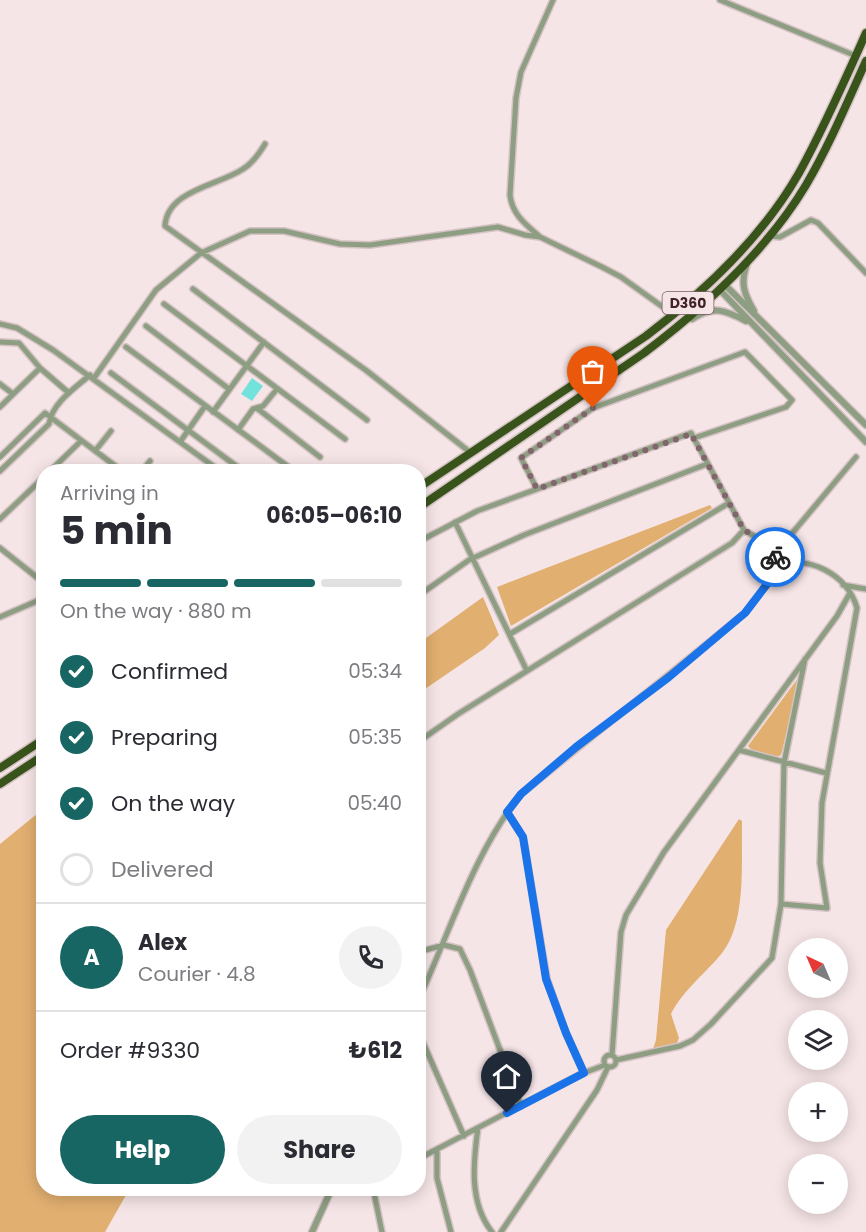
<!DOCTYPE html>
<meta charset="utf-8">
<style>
:root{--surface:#fff;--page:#f2f2f3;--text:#2b2b33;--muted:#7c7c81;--line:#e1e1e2;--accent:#186663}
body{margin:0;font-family:Poppins,sans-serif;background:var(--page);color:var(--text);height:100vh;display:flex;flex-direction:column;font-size:22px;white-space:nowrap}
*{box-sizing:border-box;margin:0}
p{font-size:20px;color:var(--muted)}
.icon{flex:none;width:33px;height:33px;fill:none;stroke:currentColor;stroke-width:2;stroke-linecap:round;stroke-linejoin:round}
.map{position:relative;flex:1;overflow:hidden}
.sheet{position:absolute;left:36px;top:464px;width:390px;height:732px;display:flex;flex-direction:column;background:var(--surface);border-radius:24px;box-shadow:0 3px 15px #0003}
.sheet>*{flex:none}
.needle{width:39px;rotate:316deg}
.buttons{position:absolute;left:788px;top:938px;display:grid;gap:12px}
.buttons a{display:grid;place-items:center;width:60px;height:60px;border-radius:50%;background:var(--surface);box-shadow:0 3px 15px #0003;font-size:30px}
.pin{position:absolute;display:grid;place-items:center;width:51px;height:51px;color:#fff;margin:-62px -26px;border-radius:50% 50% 50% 0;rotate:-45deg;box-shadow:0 0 6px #0007}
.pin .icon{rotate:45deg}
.courier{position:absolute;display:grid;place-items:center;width:60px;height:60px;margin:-30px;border:4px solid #1a73e8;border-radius:50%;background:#fff;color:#222;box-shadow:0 2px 8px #0007}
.headline em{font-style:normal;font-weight:700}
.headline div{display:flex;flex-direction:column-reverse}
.headline{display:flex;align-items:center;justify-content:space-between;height:102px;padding:0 24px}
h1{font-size:39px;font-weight:700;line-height:45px}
.bar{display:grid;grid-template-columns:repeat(4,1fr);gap:9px 6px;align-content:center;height:72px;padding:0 24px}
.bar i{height:8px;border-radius:4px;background:var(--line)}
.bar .on{background:var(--accent)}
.bar p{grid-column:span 4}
.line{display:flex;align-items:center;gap:15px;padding:0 24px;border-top:2px solid var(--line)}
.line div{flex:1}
.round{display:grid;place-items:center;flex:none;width:63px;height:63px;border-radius:32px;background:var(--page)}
ol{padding:0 24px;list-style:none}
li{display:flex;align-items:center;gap:18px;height:66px}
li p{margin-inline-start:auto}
li .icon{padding:6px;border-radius:50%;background:var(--accent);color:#fff;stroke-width:4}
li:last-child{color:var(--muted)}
li i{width:33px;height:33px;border:3px solid var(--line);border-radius:50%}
.cta{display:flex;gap:12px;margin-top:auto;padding:12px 24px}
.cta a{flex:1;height:69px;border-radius:36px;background:var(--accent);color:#fff;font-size:24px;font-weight:700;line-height:69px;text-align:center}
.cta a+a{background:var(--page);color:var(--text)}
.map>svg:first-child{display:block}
</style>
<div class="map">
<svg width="866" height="1232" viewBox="0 0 866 1232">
<rect width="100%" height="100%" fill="#f6e5e6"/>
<path fill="#e1af70" d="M710 505 712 508 511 626 497 587Z
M483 597 499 635 485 648 419 693V643Z
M801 674 781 755C772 759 754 754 748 746Z
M43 809 44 1188H130L105 1232H0V844Z
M739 819 742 821C741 860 747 922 722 953 706 973 683 990 671 1014L679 1038 677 1043 653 1049 656 1040 666 930Z"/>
<path fill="#73e1dc" d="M252 378 263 386 252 401 241 394Z"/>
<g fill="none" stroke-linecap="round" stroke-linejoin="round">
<defs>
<path id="minor" d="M720 0 856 56
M265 144C259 154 253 163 243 169 220 185 167 190 165 226L367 371 471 453
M539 236C525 224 512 214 510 195L516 98 521 72 553 0
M769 236 780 237 811 220 818 223 866 273
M193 289 367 420
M164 304 345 439
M0 324 17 328 53 350 220 471
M146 326 229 389
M0 342 19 343 40 368 69 393
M126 347 294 471
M111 373 243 471
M94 378 156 290 201 253 250 231H284L340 244 370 245 498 227 525 235 540 237 602 267 621 277 674 315
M0 384 13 394
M0 407 40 368
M258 409 320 457
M213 412 264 342
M238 430 253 409 263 406 277 389
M180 442 205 406
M95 451 111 431
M0 457 45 413 122 471
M0 471 49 424C52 403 75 388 90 375
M50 471 81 441
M142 471 150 461
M537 489 521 458 593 408 745 352 792 400 786 407 694 438
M0 519 44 477
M455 522 527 671
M418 542 477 511 691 433 744 530 766 543 776 559 774 575 745 613 521 794C473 854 450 932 418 1001
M0 548 44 583
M774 555 856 457
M775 566C808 554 847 574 857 608L822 803 820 863 827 908 781 904
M843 585 866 589
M418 596 469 560 524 535 707 464
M0 617 44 598
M510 634 729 503
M418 742 458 714 732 543 744 530
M739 750 826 773
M507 812 523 837 547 979 566 1033 584 1073
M418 952 444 945 460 949 470 970 521 1106
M418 1031 464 1136
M604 1061a6 6 0 1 1 12 0a6 6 0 1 1-12 0Z
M612 1055 621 932 626 915 664 852 837 616 850 593
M616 1060 680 1046 693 1040 711 1024 772 958 781 904 784 763 805 659
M478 1128C473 1163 469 1203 492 1232
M437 1150V1178L451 1232
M418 1159 581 1074 605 1065
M373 1188 382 1232
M501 1232 597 1090 608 1067"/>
<path id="tertiary" d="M747 264C740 283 744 294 754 311
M724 284 866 425
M719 289 866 442
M692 319C712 305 725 310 746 321
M312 1232 332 1188"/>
<path id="trunk" d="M418 488 646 336C704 292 762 238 799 173 824 128 845 80 866 33
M418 508 644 353C705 307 766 252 806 185 829 146 847 103 866 61
M0 768 44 739
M0 784 44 755"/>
</defs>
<use href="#minor" stroke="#d5c2c4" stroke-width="8"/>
<use href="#tertiary" stroke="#d5c2c4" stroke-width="9"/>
<use href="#trunk" stroke="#d5c2c4" stroke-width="11"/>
<use href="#minor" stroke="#8e9e83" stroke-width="5"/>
<use href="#tertiary" stroke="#8e9e83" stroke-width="6"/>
<use href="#trunk" stroke="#38541a" stroke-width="8"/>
</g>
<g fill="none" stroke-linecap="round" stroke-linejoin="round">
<path stroke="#80666a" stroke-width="6" stroke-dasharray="0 10.8" d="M593 408 521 458 537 489 691 434 744 530 766 543 775 557"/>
<path stroke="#1a73e8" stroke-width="8" d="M507 1113 584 1073 566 1033 546 979 523 837 507 812 521 794 576 747 669 677 745 613 774 575 775 557"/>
</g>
<g text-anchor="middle" stroke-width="6" stroke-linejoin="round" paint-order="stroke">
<rect fill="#f6e5e6" stroke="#775c60" stroke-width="1.5" x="662.5" y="292" width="51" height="22" rx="4.5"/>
<g font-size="14" font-weight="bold" fill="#412227">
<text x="688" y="308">D360</text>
</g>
</g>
</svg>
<div class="buttons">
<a><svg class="needle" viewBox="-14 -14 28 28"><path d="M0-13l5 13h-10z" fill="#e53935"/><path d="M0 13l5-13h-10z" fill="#7c7c81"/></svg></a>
<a><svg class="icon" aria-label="layers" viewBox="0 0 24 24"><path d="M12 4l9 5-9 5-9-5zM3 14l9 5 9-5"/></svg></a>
<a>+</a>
<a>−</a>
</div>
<div class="pin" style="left:593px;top:408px;background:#ea580c"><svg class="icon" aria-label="bag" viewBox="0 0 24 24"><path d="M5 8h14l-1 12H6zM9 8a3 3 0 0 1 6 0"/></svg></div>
<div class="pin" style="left:507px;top:1113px;background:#1f2937"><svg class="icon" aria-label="home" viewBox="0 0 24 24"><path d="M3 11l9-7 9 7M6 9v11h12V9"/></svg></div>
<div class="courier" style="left:775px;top:557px"><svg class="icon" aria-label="bike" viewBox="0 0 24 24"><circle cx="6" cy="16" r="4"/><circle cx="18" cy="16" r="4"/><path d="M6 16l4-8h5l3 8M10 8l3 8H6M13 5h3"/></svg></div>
<section class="sheet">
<div class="headline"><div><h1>5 min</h1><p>Arriving in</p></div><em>06:05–06:10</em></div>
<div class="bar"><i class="on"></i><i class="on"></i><i class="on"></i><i></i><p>On the way · 880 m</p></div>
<ol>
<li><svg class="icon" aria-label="check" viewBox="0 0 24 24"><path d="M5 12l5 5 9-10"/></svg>Confirmed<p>05:34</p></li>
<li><svg class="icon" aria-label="check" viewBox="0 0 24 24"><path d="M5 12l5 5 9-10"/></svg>Preparing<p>05:35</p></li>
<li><svg class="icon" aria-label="check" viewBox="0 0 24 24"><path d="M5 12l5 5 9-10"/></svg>On the way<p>05:40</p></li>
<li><i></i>Delivered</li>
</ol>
<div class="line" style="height:108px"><b class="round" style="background:var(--accent);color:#fff">A</b><div><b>Alex</b><p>Courier · 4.8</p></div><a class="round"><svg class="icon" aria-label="phone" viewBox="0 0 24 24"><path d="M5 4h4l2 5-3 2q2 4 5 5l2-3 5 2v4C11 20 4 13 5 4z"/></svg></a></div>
<div class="line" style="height:78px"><div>Order #9330</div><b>₺612</b></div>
<div class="cta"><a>Help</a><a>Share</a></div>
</section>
</div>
